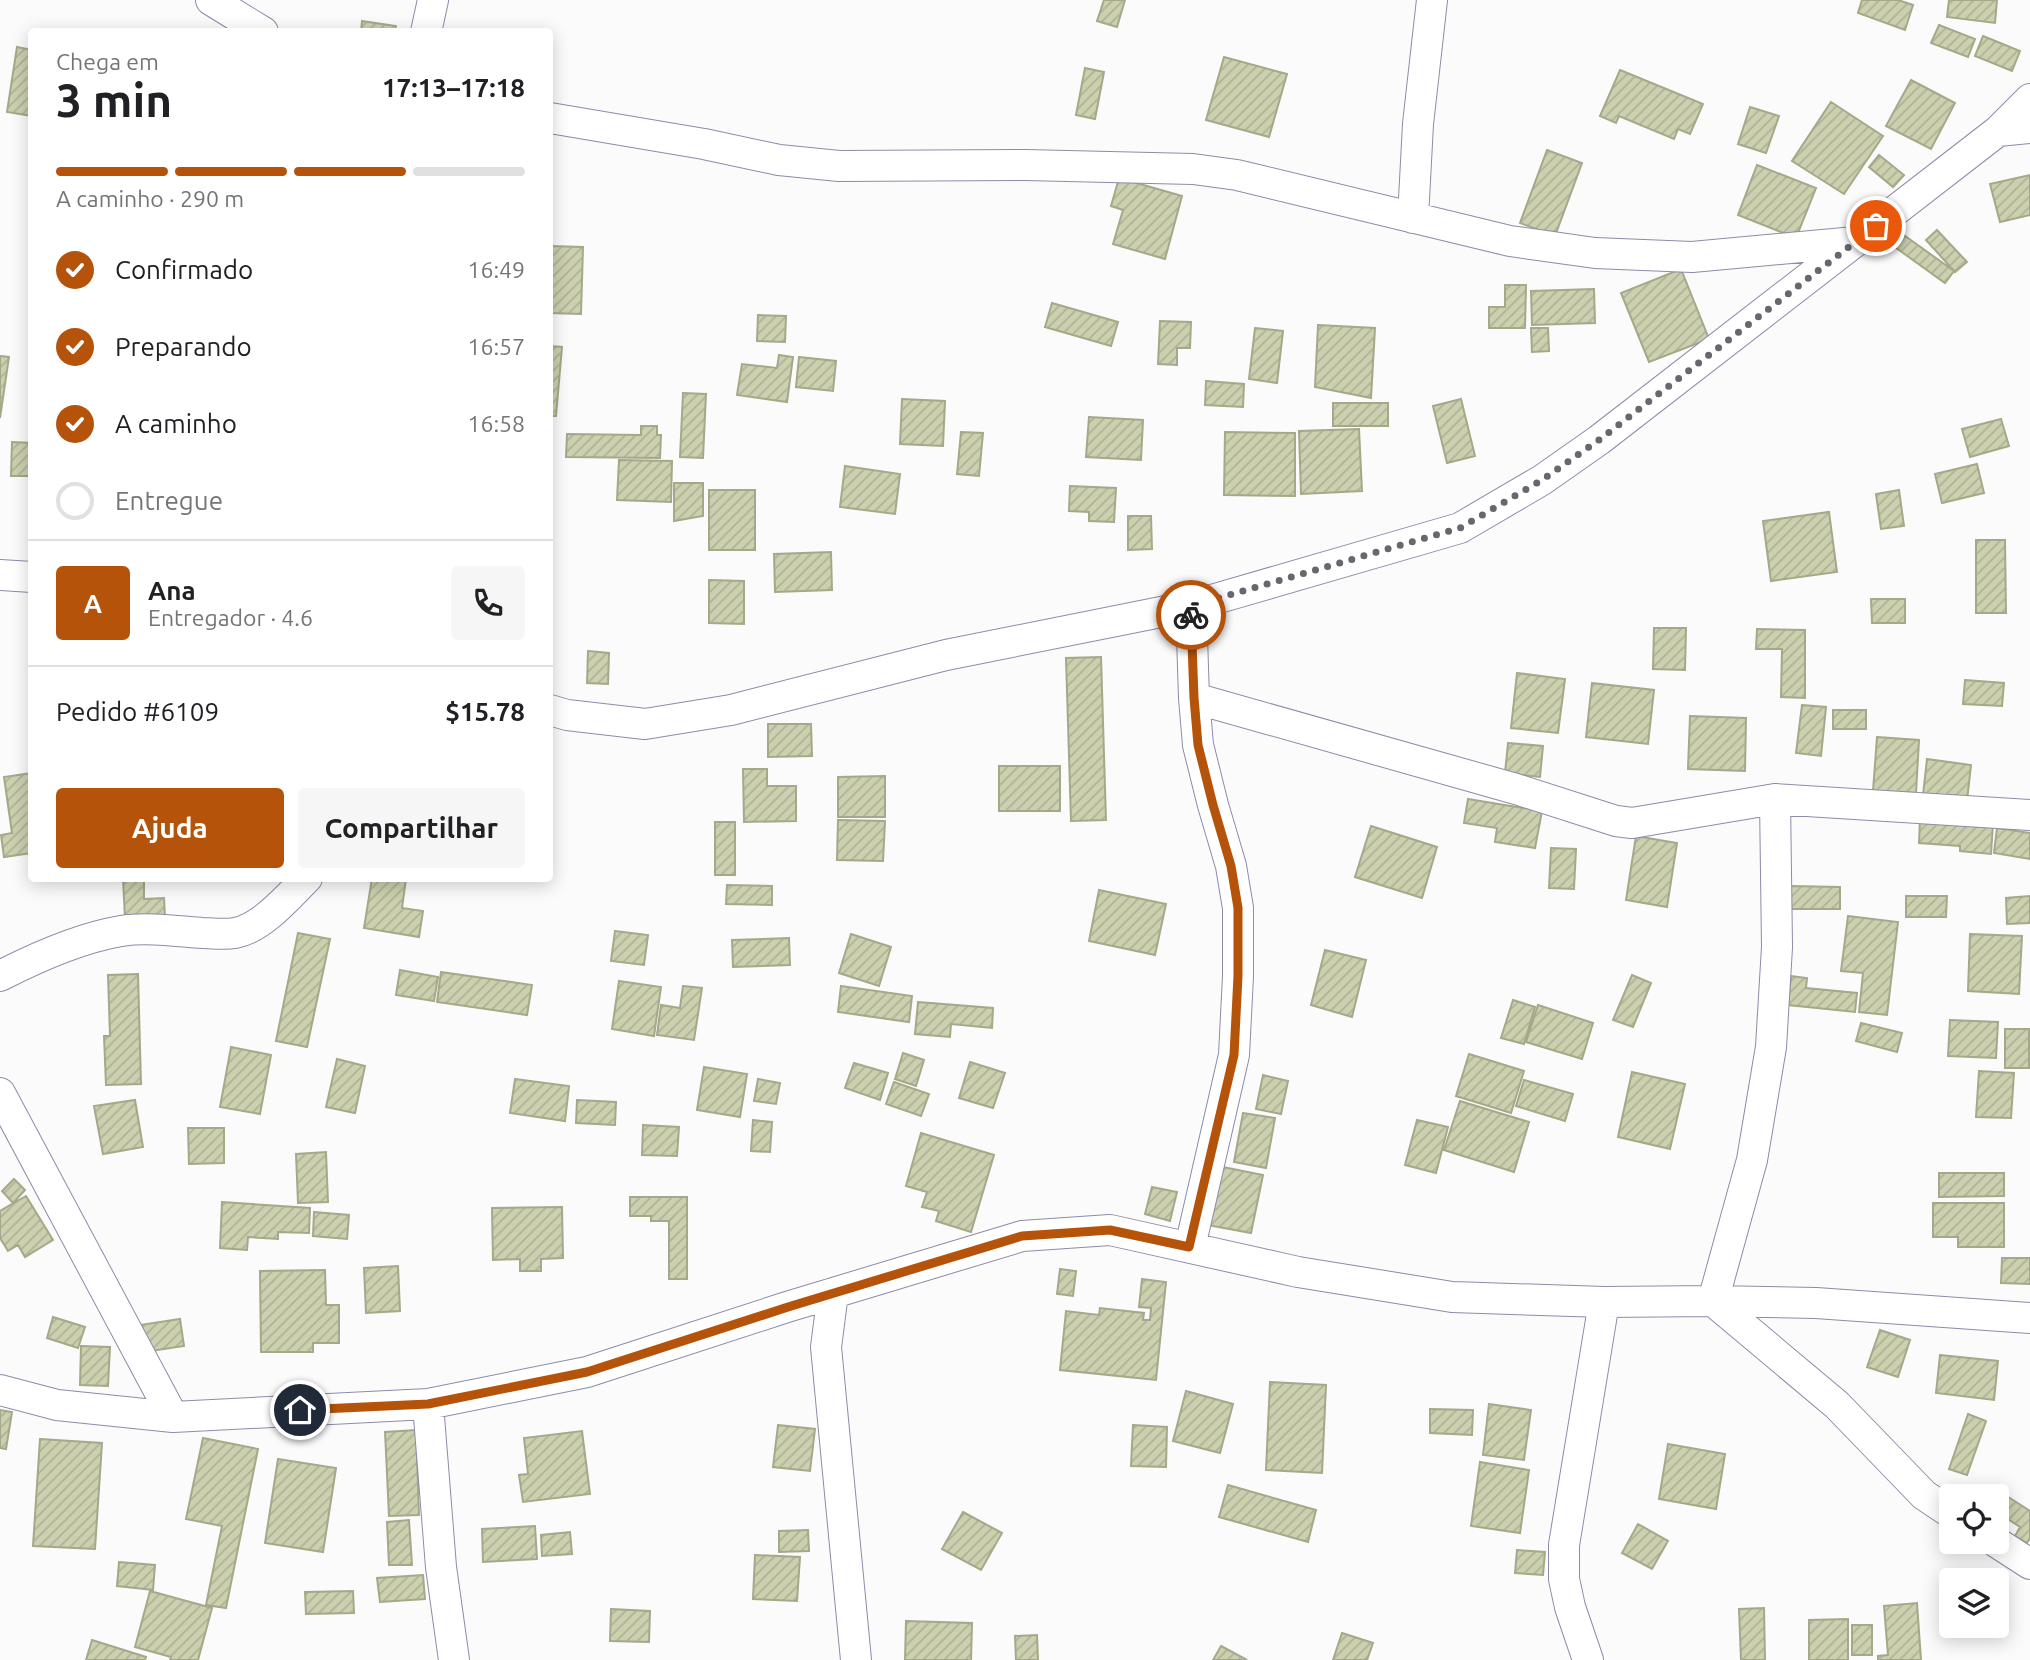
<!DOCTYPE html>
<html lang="pt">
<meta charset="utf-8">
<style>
:root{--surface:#fff;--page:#f6f6f6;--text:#202124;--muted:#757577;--line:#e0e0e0;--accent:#b45309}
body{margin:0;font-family:Ubuntu,sans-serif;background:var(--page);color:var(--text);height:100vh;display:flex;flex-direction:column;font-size:26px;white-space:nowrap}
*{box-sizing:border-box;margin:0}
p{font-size:23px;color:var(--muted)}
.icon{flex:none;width:38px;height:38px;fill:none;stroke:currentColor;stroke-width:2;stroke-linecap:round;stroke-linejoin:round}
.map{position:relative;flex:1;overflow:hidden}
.panel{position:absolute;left:28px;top:28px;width:525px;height:854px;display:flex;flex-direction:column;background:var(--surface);border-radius:7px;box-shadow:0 4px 18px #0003}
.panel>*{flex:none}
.tools{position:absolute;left:1939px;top:1484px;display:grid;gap:14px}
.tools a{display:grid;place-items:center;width:70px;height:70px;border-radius:7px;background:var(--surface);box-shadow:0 4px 18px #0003;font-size:35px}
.pin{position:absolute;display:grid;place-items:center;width:60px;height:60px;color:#fff;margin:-30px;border:4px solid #fff;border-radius:50%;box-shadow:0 2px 7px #0007}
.courier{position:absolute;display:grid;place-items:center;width:70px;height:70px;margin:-35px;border:5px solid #b45309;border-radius:50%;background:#fff;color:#222;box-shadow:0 2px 9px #0007}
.head em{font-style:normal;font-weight:600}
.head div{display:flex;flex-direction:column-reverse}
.head{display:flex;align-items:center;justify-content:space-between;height:119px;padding:0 28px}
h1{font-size:46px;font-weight:600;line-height:52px}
.bar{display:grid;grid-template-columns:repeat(4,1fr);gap:10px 7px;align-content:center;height:84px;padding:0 28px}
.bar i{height:9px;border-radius:5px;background:var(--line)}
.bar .active{background:var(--accent)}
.bar p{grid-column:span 4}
.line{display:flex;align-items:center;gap:18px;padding:0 28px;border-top:2px solid var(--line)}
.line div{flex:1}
.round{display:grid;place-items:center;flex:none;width:74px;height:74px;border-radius:7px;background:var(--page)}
ol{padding:0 28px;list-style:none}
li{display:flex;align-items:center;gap:21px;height:77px}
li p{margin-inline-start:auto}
li .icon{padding:7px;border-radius:50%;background:var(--accent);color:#fff;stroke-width:4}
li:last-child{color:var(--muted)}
li i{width:38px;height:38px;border:4px solid var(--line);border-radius:50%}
.cta{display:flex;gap:14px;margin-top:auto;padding:14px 28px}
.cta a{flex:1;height:80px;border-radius:7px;background:var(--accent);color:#fff;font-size:28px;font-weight:600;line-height:80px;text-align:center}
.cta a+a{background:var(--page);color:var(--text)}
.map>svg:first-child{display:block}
</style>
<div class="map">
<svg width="2030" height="1660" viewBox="0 0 2030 1660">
<defs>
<pattern id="building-hatch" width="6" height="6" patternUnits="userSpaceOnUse" patternTransform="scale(1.75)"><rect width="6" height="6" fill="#ccd0af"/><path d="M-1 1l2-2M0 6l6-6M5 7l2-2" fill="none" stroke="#aeb296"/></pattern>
</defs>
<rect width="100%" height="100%" fill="#fbfbfb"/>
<path fill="url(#building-hatch)" stroke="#a5a889" stroke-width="2" d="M1104 0H1125L1117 27 1097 21Z
M1862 0H1898L1913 5 1905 30 1858 13Z
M1949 0H1997L1995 23 1947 17Z
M362 21 396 26 395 32H361Z
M1939 25 1975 39 1968 57 1931 43Z
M1983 36 2020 51 2012 71 1975 56Z
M17 47 32 50V116L7 112Z
M1224 57 1287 74 1269 137 1206 120Z
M1085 68 1104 72 1095 119 1076 115Z
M1620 70 1703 104 1690 134 1678 129 1674 139 1619 116 1616 123 1600 116Z
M1911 80 1955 103 1931 149 1886 126Z
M1831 102 1883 136 1844 194 1792 161Z
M1750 107 1779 116 1766 153 1738 144Z
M1547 150 1582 163 1555 236 1520 223Z
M1879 155 1904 175 1893 187 1869 167Z
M1757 165 1816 188 1796 238 1738 215Z
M2030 175V215L2000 222 1990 184Z
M1119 178 1182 196 1165 259 1113 244 1123 210 1111 206Z
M1937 230 1967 262 1955 272 1926 240Z
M1901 233 1954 271 1945 283 1892 245Z
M550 246 583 247 581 314 550 313Z
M1681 269 1709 339 1649 362 1621 293Z
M1505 285H1526L1525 328H1489V307H1505Z
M1594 289 1595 323 1532 325 1531 291Z
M1052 303 1118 322 1111 346 1045 327Z
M758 315 786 316 785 342 757 341Z
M1160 321 1191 322 1190 348H1177V365L1158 364Z
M1318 325 1375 328 1371 398 1315 387Z
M1255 328 1283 331 1277 383 1249 379Z
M1531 328H1548L1549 351 1532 352Z
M550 346 562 347 556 416H550Z
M779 355 793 357 787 402 737 395 742 364 777 368Z
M0 356 9 357 0 418Z
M799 357 836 361 833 391 796 387Z
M1206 381 1244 384 1243 407 1205 405Z
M683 393 706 394 703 458 680 457Z
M902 399 945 401 943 446 900 444Z
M1461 399 1475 456 1447 463 1433 406Z
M1333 403H1388V426H1333Z
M1089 417 1143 420 1141 460 1086 457Z
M2001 419 2009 446 1970 457 1962 429Z
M641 426H657V435H661L660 458 566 457 567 434 641 435Z
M1359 429 1362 491 1301 494 1299 431Z
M961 432 983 433 979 476 957 474Z
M1225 432 1295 433V496L1224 495Z
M12 442 32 443V476H11Z
M619 460 672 461 671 502 617 500Z
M1977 464 1984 493 1942 503 1935 474Z
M845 466 900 474 895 514 840 507Z
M674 483H703V516L674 521Z
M1070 486 1116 488 1114 522 1089 521V512L1069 511Z
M709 490H755V550H709Z
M1899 490 1904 526 1881 529 1876 494Z
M1829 512 1837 572 1771 581 1763 521Z
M1128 516H1151L1152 549 1128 550Z
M1976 540H2005L2006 613H1976Z
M831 552 832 590 775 592 774 554Z
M709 580 744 581V624L709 623Z
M1871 599H1905V623H1872Z
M29 621H32V676H29Z
M1654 628H1686L1685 670 1653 669Z
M1757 629 1805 630V698L1781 697 1782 649H1756Z
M588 651 609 653 608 684 587 683Z
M1101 657 1106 820 1071 821 1066 658Z
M1517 673 1565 679 1558 733 1511 728Z
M1965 680 2004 683 2002 706 1963 704Z
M1592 683 1654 690 1648 744 1586 737Z
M1802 705 1826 707 1821 756 1796 753Z
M1833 710H1866V729H1833Z
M1690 716 1746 718 1745 771 1688 769Z
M768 724H811L812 756 768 757Z
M1877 737 1919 740 1916 793 1873 791Z
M1508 743 1543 746 1540 777 1505 773Z
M1927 759 1971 765 1967 801 1923 795Z
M999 766H1060V811H999Z
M743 769H767V786H796V821L744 822Z
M32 773V853L4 857 1 835 12 833 4 777Z
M885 776V817H838V777Z
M1468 799 1542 811 1535 848 1495 842 1497 828 1464 823Z
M1920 818 1993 824 1991 854 1960 851V846L1919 843Z
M838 820 885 821 883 861 837 860Z
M715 822H735V875H715Z
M1371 826 1437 847 1422 898 1355 877Z
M1997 828 2030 833V859L1994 853Z
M1636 836 1677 843 1667 907 1626 900Z
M1551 848 1576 849 1574 889 1549 888Z
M123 878H144V899L164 898 165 917 125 919Z
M372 878 406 879 402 908 423 911 419 937 364 928Z
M727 885 772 886V905L726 904Z
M1791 886 1840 887V909H1791Z
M1099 890 1166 904 1155 955 1089 941Z
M1906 896H1947L1946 917H1906Z
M2030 896V923L2007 924 2006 898Z
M1848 916 1898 922 1887 1015 1859 1012 1863 973 1841 971Z
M615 931 648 935 644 965 611 961Z
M298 933 330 939 307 1047 276 1041Z
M851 934 891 947 879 986 839 973Z
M1970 934 2022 936 2019 994 1968 991Z
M789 938 790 965 733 967 732 940Z
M1325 950 1366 960 1352 1017 1311 1005Z
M400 970 438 977 434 1001 396 995Z
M441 972 532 985 527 1015 437 1002Z
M138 974 141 1084 106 1085 104 1036H110L108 975Z
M1632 975 1651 983 1633 1027 1613 1020Z
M1791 976 1807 978 1806 988 1857 993 1855 1012 1788 1005Z
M619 981 661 987 654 1036 612 1029Z
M683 986 702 988 694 1040 657 1035 661 1005 680 1008Z
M841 986 912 996 909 1022 838 1012Z
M1513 1000 1535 1007 1524 1044 1501 1038Z
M918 1002 993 1008 992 1028 951 1024 950 1037 915 1034Z
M1538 1005 1593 1023 1582 1059 1526 1042Z
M1950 1020 1998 1022 1996 1058 1948 1056Z
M1861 1023 1902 1033 1897 1052 1856 1041Z
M2005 1029H2029V1068H2005Z
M231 1047 271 1055 260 1114 220 1107Z
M903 1053 924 1060 916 1086 895 1079Z
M1469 1054 1524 1071 1511 1113 1456 1096Z
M337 1059 365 1066 355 1113 326 1107Z
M970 1062 1005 1073 993 1108 959 1098Z
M854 1063 888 1073 880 1100 845 1088Z
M704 1067 747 1074 740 1117 697 1110Z
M1979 1071 2014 1073 2011 1118 1976 1117Z
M1632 1072 1685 1084 1670 1149 1618 1137Z
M1263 1075 1288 1081 1281 1114 1256 1109Z
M515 1079 569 1086 565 1121 510 1113Z
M758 1079 780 1083 776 1104 754 1101Z
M1524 1080 1573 1094 1565 1121 1516 1106Z
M894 1082 929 1094 921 1116 886 1104Z
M135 1100 143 1147 103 1154 94 1106Z
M577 1100 616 1102 615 1125 576 1123Z
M1460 1101 1529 1122 1514 1172 1444 1150Z
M1243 1113 1275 1118 1266 1168 1234 1162Z
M753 1120 772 1122 770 1152 751 1151Z
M1417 1120 1448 1127 1436 1173 1405 1165Z
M643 1125 679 1127 677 1156 642 1155Z
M188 1128H224V1163L189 1164Z
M921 1133 994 1155 971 1232 936 1221 939 1211 922 1207 927 1192 906 1186Z
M326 1152 328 1202 298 1203 296 1154Z
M1213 1165 1263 1175 1251 1233 1202 1224Z
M1939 1173H2004V1196L1939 1197Z
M14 1179 25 1190 13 1203 2 1191Z
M1152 1187 1177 1192 1170 1221 1145 1214Z
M26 1196 53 1240 25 1257 18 1245 8 1251 0 1238V1211Z
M630 1197H687V1279H669V1221H651V1216H630Z
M222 1202 310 1208 309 1233 278 1232V1239L248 1237 247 1250 220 1248Z
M1933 1203H2004V1247H1958V1237H1933Z
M562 1207 563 1258 541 1259V1271H520V1259L493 1260 492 1208Z
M314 1212 349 1215 347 1239 313 1236Z
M2002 1258H2030V1284L2001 1283Z
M398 1266 400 1311 366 1313 364 1268Z
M1060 1269 1076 1271 1073 1296 1057 1294Z
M325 1270 326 1305H339V1343H313V1352H261L260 1271Z
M1142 1279 1166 1282 1156 1380 1060 1370 1066 1311 1099 1315 1100 1308 1144 1313 1143 1320H1150L1151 1308 1139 1307Z
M53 1317 85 1327 78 1348 47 1338Z
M180 1319 184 1346 144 1352 140 1325Z
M1880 1330 1910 1340 1898 1377 1867 1367Z
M81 1346 110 1347 108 1386 80 1385Z
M1940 1355 1998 1361 1994 1400 1936 1393Z
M1270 1382 1326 1385 1322 1473 1266 1470Z
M1186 1391 1233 1404 1220 1453 1173 1441Z
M1489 1404 1531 1410 1524 1460 1483 1455Z
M1430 1409 1473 1410 1472 1435 1430 1433Z
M0 1410 12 1412 6 1449 0 1448Z
M1968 1414 1986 1421 1967 1475 1949 1469Z
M778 1425 815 1429 810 1471 773 1467Z
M1133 1425 1167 1427 1166 1467 1131 1466Z
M416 1430 419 1515 389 1516 385 1432Z
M582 1431 590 1494 523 1502 519 1475 528 1474 524 1438Z
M203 1438 258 1449 226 1608 206 1605 222 1526 186 1519Z
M40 1439 102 1443 95 1549 33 1546Z
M1668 1444 1725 1454 1716 1509 1659 1499Z
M278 1459 336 1468 323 1552 265 1543Z
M1480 1462 1529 1470 1520 1533 1471 1526Z
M1228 1485 1316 1510 1308 1542 1219 1517Z
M2002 1493 2030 1511V1538L2027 1543 2015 1536 2020 1527 1997 1512V1503Z
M963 1512 1002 1533 981 1570 942 1549Z
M409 1520 412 1565H389L387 1522Z
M1638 1524 1668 1541 1652 1569 1622 1553Z
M535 1526 537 1559 483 1562 482 1529Z
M808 1530 809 1551 779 1552V1531Z
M570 1532 572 1554 542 1556 541 1535Z
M1517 1550 1545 1552 1543 1575 1515 1573Z
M755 1555 800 1557 797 1601 753 1599Z
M119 1562 155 1565 153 1590 117 1586Z
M423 1575 425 1599 380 1602 377 1578Z
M150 1591 212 1608 198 1660H170L171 1657 135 1647Z
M353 1591 354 1613 306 1614 305 1592Z
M1917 1603 1921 1660H1878V1656L1888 1655 1884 1606Z
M1764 1608 1765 1660H1741L1739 1609Z
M611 1609 650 1611 649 1642 610 1641Z
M1848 1619V1660H1809V1620Z
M906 1621 972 1623 971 1660H905Z
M1852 1625H1872V1655H1852Z
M1342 1633 1373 1643 1367 1660H1333Z
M1037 1635 1038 1660H1016L1015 1636Z
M92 1640 146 1657 145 1660H86Z
M1221 1646 1247 1660H1213Z"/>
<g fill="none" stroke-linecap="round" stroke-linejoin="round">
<defs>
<path id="minor" d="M211 0 263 32
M426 32 433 0
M550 118 704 144 779 160 839 166 1025 165 1193 169 1237 175 1510 241 1595 253 1692 257 1855 242
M1998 131 2030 99
M1413 218 1418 124 1432 0
M0 575 32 577
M1194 698 1516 789 1616 821 1632 823 1775 799 2030 815
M550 710 567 715 645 724 731 710 946 655 1191 606 1460 528 1542 480 1599 440 1998 131 2030 128
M1775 799 1777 947 1771 1047 1752 1160 1713 1301 1837 1405 1924 1495 1951 1513
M0 976C37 957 80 938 121 931 147 927 176 931 202 933 212 933 224 935 235 933 262 928 288 897 307 878
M0 1093 173 1417
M1190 1247 1234 1055 1238 976V908L1231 866 1213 805 1198 745 1194 698 1191 606
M833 1293 826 1347 856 1660
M0 1390 57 1405 173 1417 428 1404 587 1372 787 1307 1022 1236 1110 1230 1298 1272 1452 1297 1604 1302 1713 1301 1816 1303 2030 1318
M428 1404 441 1567 454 1660
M1996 1542 2030 1564
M1588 1660 1570 1607 1564 1579V1545L1604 1302"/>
</defs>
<use href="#minor" stroke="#8d8ba9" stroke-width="32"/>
<use href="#minor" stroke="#fff" stroke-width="30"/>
</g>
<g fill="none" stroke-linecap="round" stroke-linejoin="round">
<path stroke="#67676e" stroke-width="7" stroke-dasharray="0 12.6" d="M1191 615V606L1460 528 1542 480 1599 440 1876 226"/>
<path stroke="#b45309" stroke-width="9" d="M300 1410 428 1404 587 1372 788 1307 1022 1236 1110 1230 1189 1247 1234 1055 1238 976V908L1231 866 1213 805 1198 745 1194 698 1191 615"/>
</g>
</svg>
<div class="tools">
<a><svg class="icon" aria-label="locate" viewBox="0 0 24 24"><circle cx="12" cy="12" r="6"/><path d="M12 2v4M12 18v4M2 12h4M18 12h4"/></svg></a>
<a><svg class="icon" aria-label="layers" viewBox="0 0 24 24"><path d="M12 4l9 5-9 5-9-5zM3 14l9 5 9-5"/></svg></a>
</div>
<div class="pin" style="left:1876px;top:226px;background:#ea580c"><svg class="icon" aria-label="bag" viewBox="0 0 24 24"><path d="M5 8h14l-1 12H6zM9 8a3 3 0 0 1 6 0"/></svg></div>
<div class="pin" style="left:300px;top:1410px;background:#1f2937"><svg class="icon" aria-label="home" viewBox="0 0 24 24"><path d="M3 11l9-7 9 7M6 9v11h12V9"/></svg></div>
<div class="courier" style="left:1191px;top:615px"><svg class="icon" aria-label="bike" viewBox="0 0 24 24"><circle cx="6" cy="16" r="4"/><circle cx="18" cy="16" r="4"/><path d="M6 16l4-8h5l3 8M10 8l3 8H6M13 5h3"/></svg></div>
<section class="panel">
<div class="head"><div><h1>3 min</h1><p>Chega em</p></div><em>17:13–17:18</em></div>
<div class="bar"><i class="active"></i><i class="active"></i><i class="active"></i><i></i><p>A caminho · 290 m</p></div>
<ol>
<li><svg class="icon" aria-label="check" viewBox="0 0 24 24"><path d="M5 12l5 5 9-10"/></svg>Confirmado<p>16:49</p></li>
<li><svg class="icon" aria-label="check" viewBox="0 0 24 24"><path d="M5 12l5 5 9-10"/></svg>Preparando<p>16:57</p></li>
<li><svg class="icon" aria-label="check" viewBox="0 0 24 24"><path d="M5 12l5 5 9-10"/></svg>A caminho<p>16:58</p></li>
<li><i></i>Entregue</li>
</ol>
<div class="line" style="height:126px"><b class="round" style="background:var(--accent);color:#fff">A</b><div><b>Ana</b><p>Entregador · 4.6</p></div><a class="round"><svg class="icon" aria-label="phone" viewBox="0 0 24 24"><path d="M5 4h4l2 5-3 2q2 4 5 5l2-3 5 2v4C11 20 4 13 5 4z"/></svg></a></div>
<div class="line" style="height:91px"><div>Pedido #6109</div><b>$15.78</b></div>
<div class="cta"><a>Ajuda</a><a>Compartilhar</a></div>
</section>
</div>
